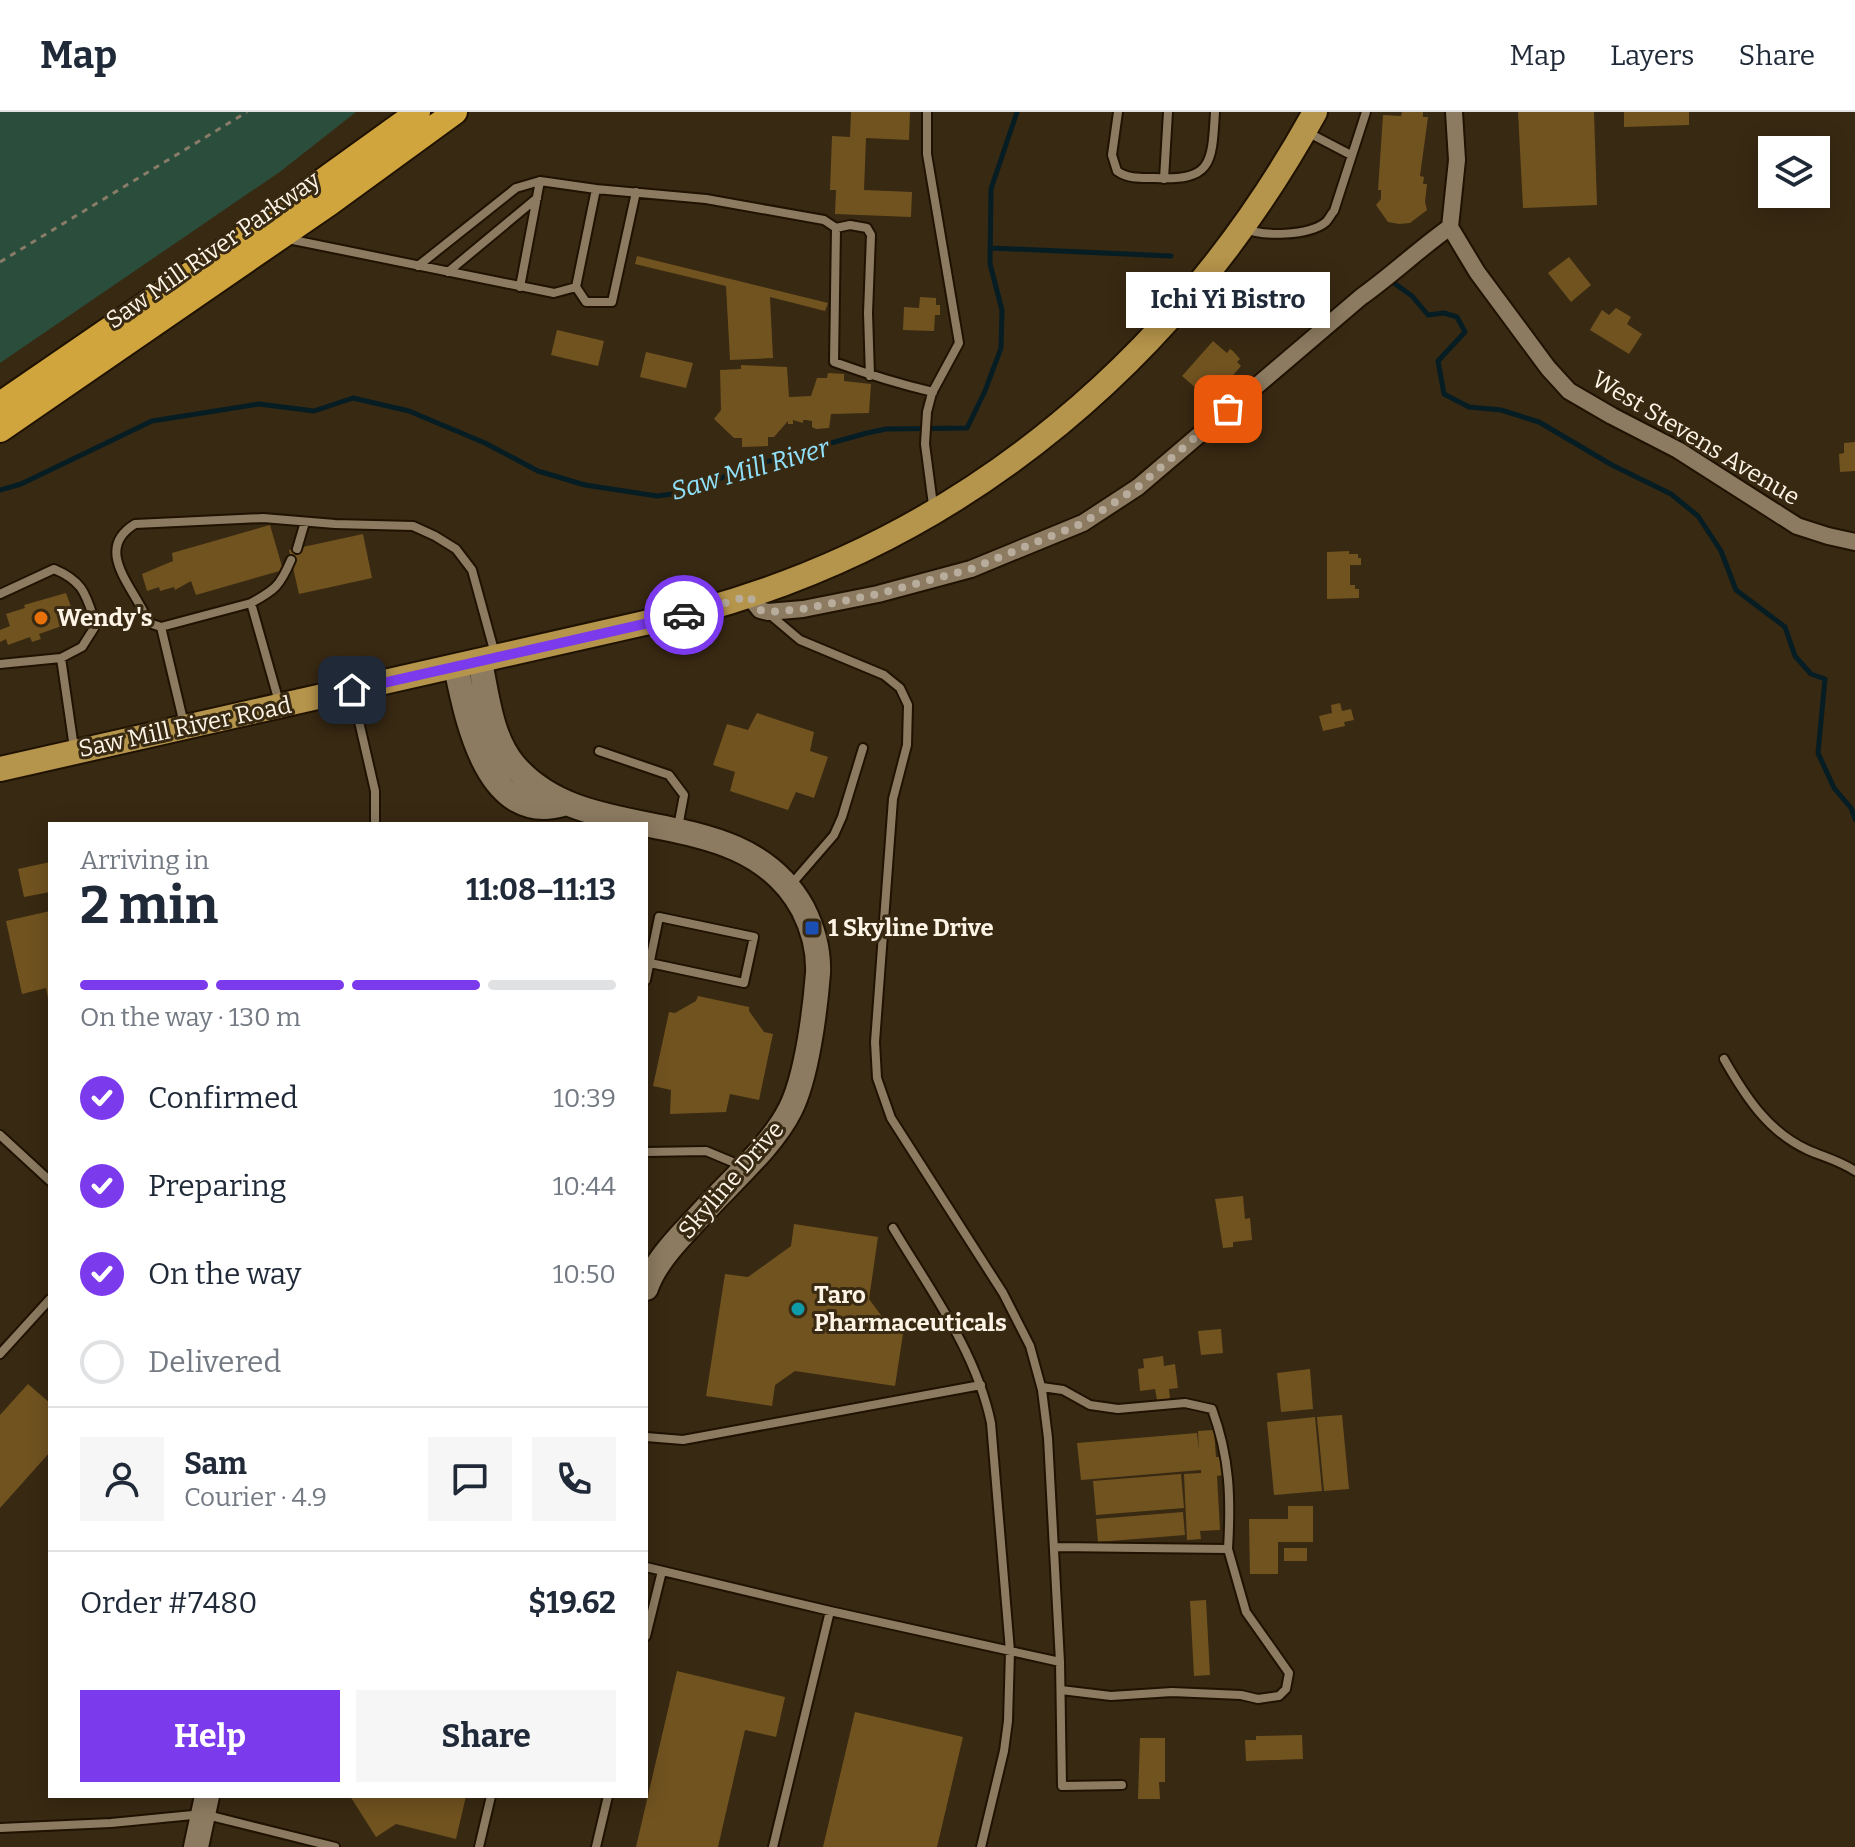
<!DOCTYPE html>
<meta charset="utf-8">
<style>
:root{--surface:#fff;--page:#f6f6f7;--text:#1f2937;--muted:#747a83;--line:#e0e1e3;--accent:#7c3aed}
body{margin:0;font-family:Bitter,serif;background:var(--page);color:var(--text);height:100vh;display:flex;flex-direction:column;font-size:30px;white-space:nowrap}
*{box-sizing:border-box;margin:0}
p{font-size:26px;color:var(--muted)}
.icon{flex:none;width:44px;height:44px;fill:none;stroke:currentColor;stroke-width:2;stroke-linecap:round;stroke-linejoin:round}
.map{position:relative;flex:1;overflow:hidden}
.drawer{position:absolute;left:48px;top:710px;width:600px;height:976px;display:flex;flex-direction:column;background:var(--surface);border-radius:0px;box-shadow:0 4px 20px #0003}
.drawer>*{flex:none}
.fabs{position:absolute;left:1758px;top:24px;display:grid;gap:16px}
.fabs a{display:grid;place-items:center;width:72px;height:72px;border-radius:0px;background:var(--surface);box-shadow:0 4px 20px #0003;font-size:40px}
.pin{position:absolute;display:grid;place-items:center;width:68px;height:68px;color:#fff;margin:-34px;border-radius:16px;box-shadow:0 4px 12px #0006}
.courier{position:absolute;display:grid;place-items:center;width:80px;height:80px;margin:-40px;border:6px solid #7c3aed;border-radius:50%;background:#fff;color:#222;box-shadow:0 2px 10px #0007}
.bubble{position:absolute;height:56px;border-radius:0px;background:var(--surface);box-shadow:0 4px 20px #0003;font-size:26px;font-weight:700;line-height:56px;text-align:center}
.headline em{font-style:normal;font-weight:700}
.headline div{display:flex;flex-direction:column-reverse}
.headline{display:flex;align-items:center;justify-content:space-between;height:136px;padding:0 32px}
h1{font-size:52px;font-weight:700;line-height:60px}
.bar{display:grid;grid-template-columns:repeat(4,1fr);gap:12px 8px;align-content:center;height:96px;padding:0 32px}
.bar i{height:10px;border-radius:6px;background:var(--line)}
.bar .selected{background:var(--accent)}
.bar p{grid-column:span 4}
.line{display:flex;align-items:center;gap:20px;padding:0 32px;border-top:2px solid var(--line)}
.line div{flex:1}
.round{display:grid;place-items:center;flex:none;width:84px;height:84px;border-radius:0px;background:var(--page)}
ol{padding:0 32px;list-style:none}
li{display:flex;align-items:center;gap:24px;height:88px}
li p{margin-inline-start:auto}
li .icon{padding:8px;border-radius:50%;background:var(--accent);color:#fff;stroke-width:4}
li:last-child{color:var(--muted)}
li i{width:44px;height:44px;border:4px solid var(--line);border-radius:50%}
.cta{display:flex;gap:16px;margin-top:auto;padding:16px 32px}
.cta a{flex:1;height:92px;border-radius:0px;background:var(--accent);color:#fff;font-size:32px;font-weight:700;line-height:92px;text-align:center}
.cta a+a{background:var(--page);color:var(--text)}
header{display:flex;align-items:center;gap:48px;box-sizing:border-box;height:112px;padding:0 40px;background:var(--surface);border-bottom:2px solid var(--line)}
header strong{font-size:38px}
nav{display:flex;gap:44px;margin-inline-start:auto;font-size:28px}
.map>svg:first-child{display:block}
</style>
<header>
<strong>Map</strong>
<nav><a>Map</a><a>Layers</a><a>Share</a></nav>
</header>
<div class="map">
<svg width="1855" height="1735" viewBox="0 0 1855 1735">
<rect width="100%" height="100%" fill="#382912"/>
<path fill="#2b4e3c" d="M0 0H356L281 59 0 251Z"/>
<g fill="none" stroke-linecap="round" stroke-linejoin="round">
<path stroke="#071d24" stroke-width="5" d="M991 136 1171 144
M1394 171 1412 184 1428 203 1444 201 1457 205 1465 220 1438 249 1444 282 1469 295 1501 298 1539 310 1612 353 1671 382 1698 404 1721 439 1736 478 1785 515 1795 544 1811 562 1825 567 1818 641 1834 676 1851 696 1855 707
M0 378 21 372 152 309 259 292 314 299 353 286 409 299 485 331 538 359 585 373 657 384 690 380 752 352 806 343 831 331 867 321 886 317 967 316 985 279 1001 236 1002 198 990 152 991 77 1017 0"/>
</g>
<path fill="#715320" d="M851 0H910L909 28 866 26 864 78 912 80 911 105 835 102 836 78H830L832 24 850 25Z
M1402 0H1423V5H1428L1420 64 1424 65 1423 72H1427L1425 90 1427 98 1410 111 1399 112 1388 110 1376 93 1381 87V78H1378L1383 3 1401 4Z
M1518 0H1594L1597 93 1523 96Z
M1624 0H1689V13L1624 15Z
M637 144 828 191 825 199 770 185 773 246 730 248 726 174 635 152Z
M1569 145 1591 173 1571 190 1548 161Z
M920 185 936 186V193H940V203H935L934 219 903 218 904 195 919 196Z
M1616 196 1631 205 1627 212 1642 222 1629 242 1590 218 1602 198 1609 203Z
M557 218 604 229 598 254 551 243Z
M1213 229 1227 241 1230 237 1233 239 1240 247 1237 250 1241 254 1228 269 1223 264 1205 284 1182 264Z
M646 240 693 251 686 276 640 265Z
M741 253 787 255 789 285 811 284 817 266H827L828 261 844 262V269L871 272 869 301 831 302 829 316 816 317 812 315V309L806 308H803V311L793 308V312H788V309L774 325H768V334L742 335V326H734L714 307 721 298 720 258 741 257Z
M1855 330V359L1840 360 1839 342 1844 341V331Z
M270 413 283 458 196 483 191 469 175 478 174 475 160 479 159 475 147 479 142 462 173 449 172 441Z
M363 422 372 466 299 482 289 438Z
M1349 439V442H1358V446H1361V453H1350V473H1355V477H1359V486L1327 487V440Z
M66 481 76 509 39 522 41 527 32 530 30 525 8 533 6 527 0 530V518L10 514 6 502 25 496 24 493Z
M1340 591 1342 599 1351 597 1354 608 1344 610 1345 614 1323 619 1319 604 1332 601 1331 593Z
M757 601 814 620 810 639 828 645 814 686 796 680 788 698 730 679 735 660 713 653 727 612 748 618Z
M50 750V780L24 785 18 757Z
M50 799V890L49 891 46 876 22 882 6 809Z
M698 884 749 895V899L764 920 773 922 759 988 730 982 726 1000 670 1002 671 978 653 974 669 900 675 901 696 889Z
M1243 1084 1245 1107 1250 1106 1252 1128 1233 1130V1135L1223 1136 1215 1087Z
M794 1112 878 1125 869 1187 883 1206 905 1209 895 1274 795 1259 775 1273 772 1294 706 1284 725 1162 748 1165 791 1134Z
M1221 1217 1223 1241 1201 1243 1198 1219Z
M1163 1244 1164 1254 1175 1252 1178 1276 1169 1277 1170 1287 1157 1288 1155 1277 1140 1279 1138 1257 1144 1256 1143 1247Z
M1310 1257 1313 1297 1281 1300 1277 1261Z
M28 1272 50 1291V1340L0 1396V1303Z
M1342 1303 1349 1377 1324 1379 1317 1305Z
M1315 1305 1322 1379 1274 1383 1267 1310Z
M1214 1318 1216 1345H1222L1223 1363 1217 1364 1220 1418 1200 1419 1201 1427 1187 1428 1184 1362 1201 1361V1358L1081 1368 1077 1331 1197 1321 1199 1338 1198 1319Z
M1181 1362 1184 1396 1096 1403 1093 1369Z
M1288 1394H1313V1430H1278V1462H1250L1249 1407H1288Z
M1183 1400 1185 1423 1098 1430 1096 1407Z
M1284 1436H1307V1449H1284Z
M1206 1488 1210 1563 1194 1564 1190 1489Z
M677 1559 785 1585 776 1625 745 1618 718 1735H636Z
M855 1600 963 1625 937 1735H823Z
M1302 1623 1303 1647 1246 1649 1245 1628H1256V1624Z
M1140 1626H1165V1670H1159L1160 1687H1138Z
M350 1684H466L456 1727 396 1712 376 1725Z"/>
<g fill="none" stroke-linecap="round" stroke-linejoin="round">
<defs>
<path id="lane" d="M927 0V42L959 231 932 281 927 300 925 332 933 393
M1118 0 1112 43 1117 59C1128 67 1141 66 1155 66 1212 69 1212 52 1215 0
M1305 19 1351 43
M1164 67 1168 0
M636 80 612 190H586L576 175 596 77 706 87 824 108 836 116
M1243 116C1263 125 1309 124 1326 110 1329 107 1331 102 1334 99L1366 0
M288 127 554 181 576 175
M418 154 516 76 540 69 596 77
M448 160 537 86
M520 175 540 69
M870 264 868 201 871 123 867 116 850 113 836 116 834 250C867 262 899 272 933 280
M297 437 305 410
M0 482 54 457C85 470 86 484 96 513L82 535 61 546 0 552
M251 491C275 478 280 474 291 448
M768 501 800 528 884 563 900 576 908 593 907 633 893 687 875 930 877 966 891 1006 1003 1181 1030 1234 1042 1278 1048 1326 1060 1550 1062 1674 1122 1673
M161 515 152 512 146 505C131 472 94 437 135 412L263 406 335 412 413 414 435 424 456 437 472 458 495 542
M61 546 74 636
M352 579 375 679V712
M184 612 161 515 251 491 279 590
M599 639 669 663 684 683 678 715
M789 775 834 723 842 705 863 636
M646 868 659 805 754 825 744 871 650 851
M1724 947C1745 984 1768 1020 1808 1038 1824 1045 1840 1049 1855 1059
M0 1023 50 1069
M646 1040 706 1039 742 1054
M893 1116C930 1178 976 1239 991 1311L1010 1539 1008 1609 1004 1639 981 1735
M0 1242 50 1187
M1042 1275 1063 1278 1090 1293 1118 1297 1185 1291 1212 1297C1230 1346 1231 1386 1228 1437
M646 1325 683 1328 981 1273
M1054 1435 1228 1437 1246 1500 1289 1561 1286 1577 1279 1584 1258 1587 1241 1583 1172 1580 1111 1584 1061 1578
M646 1455 830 1499 1060 1550
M646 1524 662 1459
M0 1716 111 1711 203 1702 335 1735
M479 1735 491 1684
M596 1735 608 1684
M773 1735 830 1499"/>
<path id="street" d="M1450 115 1477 160 1548 256 1569 279 1612 304 1678 338 1797 414 1828 424 1855 430
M749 484 760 498 768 500 803 497 878 482 971 457 1083 411 1138 375 1361 185C1392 163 1419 137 1450 115L1457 48 1454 0"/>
<path id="secondary" d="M480 550C487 583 491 626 514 653 587 740 742 685 803 797 813 817 819 838 818 861 815 898 807 965 790 998 772 1034 731 1069 704 1099 683 1122 656 1147 646 1176
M456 555C467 607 487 714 563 692
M196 1735 207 1684"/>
<path id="primary" d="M0 657 702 498C970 424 1182 242 1315 0"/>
<path id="highway" d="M0 292 261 113 418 0
M0 318 330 91 455 0"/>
</defs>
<use href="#lane" stroke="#1f1200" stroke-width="12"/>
<use href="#street" stroke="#1f1200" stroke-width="20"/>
<use href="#secondary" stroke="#1f1200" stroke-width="28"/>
<use href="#primary" stroke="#1f1200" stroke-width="28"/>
<use href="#highway" stroke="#1f1200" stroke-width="28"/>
<path stroke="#887c68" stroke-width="3" stroke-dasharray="6 6" stroke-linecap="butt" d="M0 150 247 0"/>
<use href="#lane" stroke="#8c7b61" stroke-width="8"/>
<use href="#street" stroke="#8c7b61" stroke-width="16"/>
<use href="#secondary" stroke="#8c7b61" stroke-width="24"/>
<use href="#primary" stroke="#b5944b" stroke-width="24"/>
<use href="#highway" stroke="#d0a53d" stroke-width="24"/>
</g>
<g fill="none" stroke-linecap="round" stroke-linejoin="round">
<path stroke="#b8ad9c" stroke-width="8" stroke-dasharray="0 14.4" d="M684 503 749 484 760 498 768 500 803 497 878 482 971 457 1083 411 1138 375 1228 297"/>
<path stroke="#7c3aed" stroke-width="10" d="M352 578 684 503"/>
</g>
<circle fill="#e8710a" stroke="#382912" stroke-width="3" cx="41" cy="506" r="8"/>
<rect fill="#1a4fb4" stroke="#382912" stroke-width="3" x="804" y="808" width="16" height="16" rx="4"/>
<circle fill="#0f9aa8" stroke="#382912" stroke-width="3" cx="798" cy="1197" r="8"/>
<g text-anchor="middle" stroke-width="6" stroke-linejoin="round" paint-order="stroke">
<g font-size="24" fill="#fdf4e6" stroke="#382912">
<text transform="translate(213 138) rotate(-35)" y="8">Saw Mill River Parkway</text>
<text transform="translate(1696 326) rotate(31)" y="8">West Stevens Avenue</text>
<text transform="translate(185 615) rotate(-12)" y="8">Saw Mill River Road</text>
<text transform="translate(731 1068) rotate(-49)" y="8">Skyline Drive</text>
</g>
<g font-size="24" font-weight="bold" fill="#fdf4e6" stroke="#382912" text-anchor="start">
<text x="57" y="514">Wendy's</text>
<text x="828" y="824">1 Skyline Drive</text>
<text x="814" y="1191">Taro<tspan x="814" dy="28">Pharmaceuticals</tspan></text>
</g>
<g font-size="26" font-style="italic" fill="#90e1fb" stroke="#382912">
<text transform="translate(750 357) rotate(-16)" y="9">Saw Mill River</text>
</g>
</g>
</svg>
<div class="fabs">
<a><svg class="icon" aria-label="layers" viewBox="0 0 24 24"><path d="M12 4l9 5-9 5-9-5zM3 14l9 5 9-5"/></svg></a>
</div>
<div class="pin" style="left:1228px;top:297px;background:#ea580c"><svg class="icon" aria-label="bag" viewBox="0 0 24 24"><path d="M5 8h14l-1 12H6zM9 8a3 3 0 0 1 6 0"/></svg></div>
<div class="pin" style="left:352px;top:578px;background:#1f2937"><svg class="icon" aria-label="home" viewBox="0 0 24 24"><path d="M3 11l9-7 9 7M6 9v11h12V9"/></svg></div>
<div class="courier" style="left:684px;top:503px"><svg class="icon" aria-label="car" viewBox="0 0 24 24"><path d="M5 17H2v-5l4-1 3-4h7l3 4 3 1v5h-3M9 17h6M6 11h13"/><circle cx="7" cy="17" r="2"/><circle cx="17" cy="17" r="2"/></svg></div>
<div class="bubble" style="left:1126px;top:160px;width:204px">Ichi Yi Bistro</div>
<section class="drawer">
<div class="headline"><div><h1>2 min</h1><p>Arriving in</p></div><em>11:08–11:13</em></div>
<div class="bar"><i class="selected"></i><i class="selected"></i><i class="selected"></i><i></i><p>On the way · 130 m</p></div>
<ol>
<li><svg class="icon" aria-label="check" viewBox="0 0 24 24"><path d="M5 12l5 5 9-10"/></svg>Confirmed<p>10:39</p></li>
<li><svg class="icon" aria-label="check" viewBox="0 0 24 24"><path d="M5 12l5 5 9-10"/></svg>Preparing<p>10:44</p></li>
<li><svg class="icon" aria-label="check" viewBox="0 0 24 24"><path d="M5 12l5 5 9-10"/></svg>On the way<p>10:50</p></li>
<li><i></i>Delivered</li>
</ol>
<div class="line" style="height:144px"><a class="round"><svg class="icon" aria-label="person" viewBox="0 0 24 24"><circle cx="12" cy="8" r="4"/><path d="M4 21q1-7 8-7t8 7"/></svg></a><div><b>Sam</b><p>Courier · 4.9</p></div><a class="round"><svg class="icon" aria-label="chat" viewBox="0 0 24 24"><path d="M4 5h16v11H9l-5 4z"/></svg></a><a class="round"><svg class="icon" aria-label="phone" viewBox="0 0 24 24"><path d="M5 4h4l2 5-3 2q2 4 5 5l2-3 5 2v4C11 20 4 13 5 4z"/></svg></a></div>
<div class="line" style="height:104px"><div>Order #7480</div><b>$19.62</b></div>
<div class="cta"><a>Help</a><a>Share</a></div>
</section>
</div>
